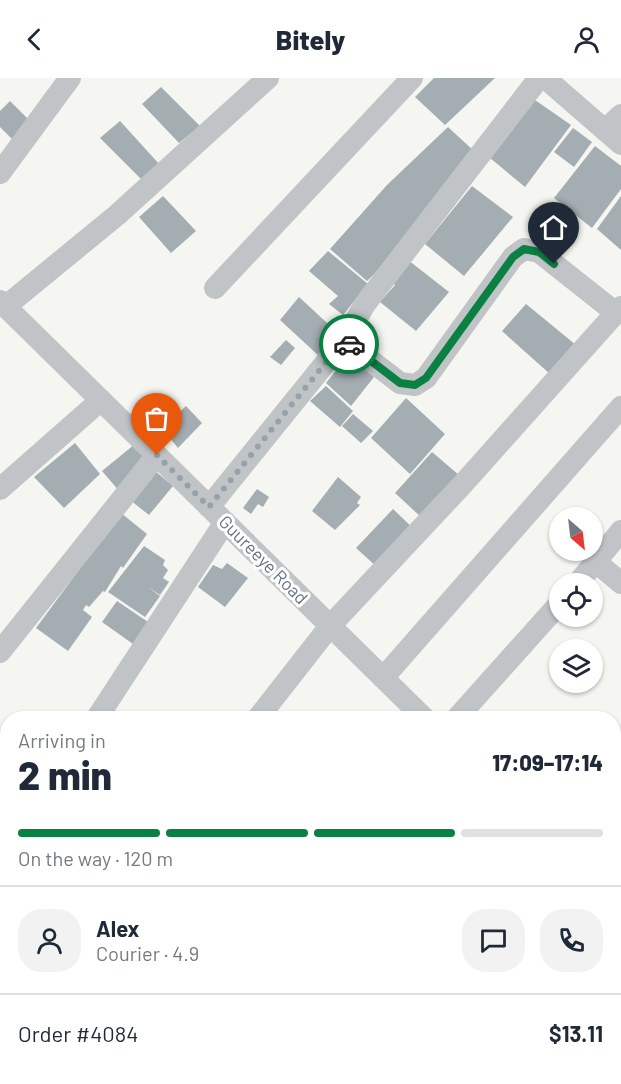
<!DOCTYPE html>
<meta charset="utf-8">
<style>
:root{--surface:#fff;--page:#f2f2f3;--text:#1f2937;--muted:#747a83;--line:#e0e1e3;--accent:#0b8043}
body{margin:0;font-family:Barlow,sans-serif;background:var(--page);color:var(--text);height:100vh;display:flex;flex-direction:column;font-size:22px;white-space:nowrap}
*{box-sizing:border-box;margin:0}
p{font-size:20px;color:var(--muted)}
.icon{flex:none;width:33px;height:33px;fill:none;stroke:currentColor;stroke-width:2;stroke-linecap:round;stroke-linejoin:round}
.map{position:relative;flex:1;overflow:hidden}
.details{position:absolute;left:0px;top:633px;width:621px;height:374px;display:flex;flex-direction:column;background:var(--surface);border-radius:24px 24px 0 0;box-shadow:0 2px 4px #0004}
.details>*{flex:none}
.needle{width:39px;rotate:152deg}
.controls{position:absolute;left:549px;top:429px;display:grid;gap:12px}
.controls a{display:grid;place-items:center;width:54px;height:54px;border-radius:50%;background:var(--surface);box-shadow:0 2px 4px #0004;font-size:30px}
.pin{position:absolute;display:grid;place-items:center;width:51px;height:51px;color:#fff;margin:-62px -26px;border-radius:50% 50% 50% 0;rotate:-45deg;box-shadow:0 0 6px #0007}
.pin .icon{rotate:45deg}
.courier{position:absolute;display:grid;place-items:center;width:60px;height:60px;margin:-30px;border:4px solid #0b8043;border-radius:50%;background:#fff;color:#222;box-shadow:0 2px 8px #0007}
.overview em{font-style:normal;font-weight:800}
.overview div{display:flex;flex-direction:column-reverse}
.overview{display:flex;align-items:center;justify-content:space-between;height:102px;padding:0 18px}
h1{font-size:39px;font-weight:800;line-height:45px}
.bar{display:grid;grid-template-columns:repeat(4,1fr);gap:9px 6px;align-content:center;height:72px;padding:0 18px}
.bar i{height:8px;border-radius:4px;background:var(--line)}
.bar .current{background:var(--accent)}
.bar p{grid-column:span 4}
.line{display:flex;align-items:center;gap:15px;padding:0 18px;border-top:2px solid var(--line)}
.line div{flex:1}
.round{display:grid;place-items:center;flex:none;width:63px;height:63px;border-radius:24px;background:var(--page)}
header{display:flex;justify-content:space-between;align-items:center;height:78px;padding:0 18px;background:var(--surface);font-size:27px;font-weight:800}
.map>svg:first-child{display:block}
</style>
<header><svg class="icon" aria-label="back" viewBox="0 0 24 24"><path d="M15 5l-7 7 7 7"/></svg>Bitely<svg class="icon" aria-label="person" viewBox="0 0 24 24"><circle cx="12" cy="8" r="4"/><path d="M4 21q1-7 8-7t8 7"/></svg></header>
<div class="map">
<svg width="621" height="1006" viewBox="0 0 621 1006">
<rect width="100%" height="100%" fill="#f5f5f1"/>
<path fill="#a4adb2" d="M434 0H495L445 47 415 19Z
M161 9 200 48 179 65 142 26Z
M535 22 571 47 525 109 490 80Z
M10 23 33 46 15 64 0 49V33Z
M120 43 160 87 142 102 100 60Z
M448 49 475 74 392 179 367 203 330 171 387 107Z
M573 50 592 64 574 89 554 74Z
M595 68 621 88V111L592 150 554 120Z
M472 108 513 139 464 198 425 166Z
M163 118 196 153 171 175 139 139Z
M621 118V172L597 151Z
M328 173 368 206 343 237 329 226 338 218 309 193Z
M408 182 449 214 416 253 380 224 395 207 392 203Z
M299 219 339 256 319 278 280 242Z
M526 226 576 267 550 296 502 253Z
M286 262 295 270 281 287 270 279Z
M348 277 374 299 351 328 326 305Z
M326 308 353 333 340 349 310 323Z
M406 320 445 356 410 396 371 360Z
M186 328 202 345 178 370 162 350Z
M353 336 373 353 361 365 342 348Z
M75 365 100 396 64 430 34 399Z
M135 366 149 381 120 414 102 393Z
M432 374 459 397 421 439 395 415Z
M154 392 173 408 149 437 130 422Z
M338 399 361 419 357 425 360 427 335 452 312 433Z
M257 411 269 419 263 429 258 426 251 436 243 430Z
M393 431 415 452 378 490 356 470Z
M121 435 147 456 123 490 121 488 105 514 103 513 89 529 86 527 83 532 92 539 68 573 36 550Z
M144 468 165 482 163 487 168 492 163 500 169 504 160 517 148 509 160 518 145 539 108 514Z
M227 485 248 500 225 529 198 509 213 487 222 491Z
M117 523 148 544 133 566 102 544Z
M0 758 8 763 0 775Z
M4 802 8 804V938L4 943 0 940V808Z
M8 982V999H32L39 1006H0V991Z
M154 999H199L193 1006H163Z
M203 999H266L255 1006H197Z"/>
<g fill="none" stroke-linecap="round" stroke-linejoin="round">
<path stroke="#c0c4c7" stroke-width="22" d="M545 0 621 66
M605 52 621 37
M0 95 70 0
M215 210 412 0
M0 223 424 640
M6 228 117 137 268 0
M344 262 400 305 415 307 426 300 513 179 524 171 539 174 616 235
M0 411 101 322
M209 429 344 262 365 226 539 0
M596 484 621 505
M577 506 621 453
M0 574 157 377
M383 600 621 329
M97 640 225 444
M258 640 330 548 462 407 621 229
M457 640 560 525
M614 674 621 680
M0 737 8 743
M0 786 8 776
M614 827 621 834
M614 896 621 888
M0 960 8 950
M299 999 307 1006
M410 999 418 1006
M601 999 609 1006
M113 1006 119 999
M268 1006 274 999
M512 1006 518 999"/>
</g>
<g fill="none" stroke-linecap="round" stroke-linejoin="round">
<path stroke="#97a2a8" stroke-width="6" stroke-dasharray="0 10.8" d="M157 377 209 429 344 262 349 266"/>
<path stroke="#0b8043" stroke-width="8" d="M349 266 400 305 415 307 426 300 513 179 524 171 539 174 554 186"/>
</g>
<g text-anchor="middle" stroke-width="6" stroke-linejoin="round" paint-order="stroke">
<g font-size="18" fill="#657581" stroke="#fff">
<text transform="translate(263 482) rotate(45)" y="6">Guureeye Road</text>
</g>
</g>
</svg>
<div class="controls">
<a><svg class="needle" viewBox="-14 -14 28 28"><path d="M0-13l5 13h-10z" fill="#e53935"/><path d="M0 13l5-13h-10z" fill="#747a83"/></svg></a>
<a><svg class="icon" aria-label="locate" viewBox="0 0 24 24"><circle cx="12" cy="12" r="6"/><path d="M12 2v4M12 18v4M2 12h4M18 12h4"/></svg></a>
<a><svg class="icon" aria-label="layers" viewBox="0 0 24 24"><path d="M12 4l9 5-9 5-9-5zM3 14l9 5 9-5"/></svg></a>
</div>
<div class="pin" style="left:157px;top:377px;background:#ea580c"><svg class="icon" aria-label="bag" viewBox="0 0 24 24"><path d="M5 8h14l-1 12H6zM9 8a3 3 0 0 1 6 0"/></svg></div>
<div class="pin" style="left:554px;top:186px;background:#1f2937"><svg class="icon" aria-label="home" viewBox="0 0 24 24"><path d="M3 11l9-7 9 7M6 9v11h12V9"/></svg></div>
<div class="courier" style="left:349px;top:266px"><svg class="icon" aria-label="car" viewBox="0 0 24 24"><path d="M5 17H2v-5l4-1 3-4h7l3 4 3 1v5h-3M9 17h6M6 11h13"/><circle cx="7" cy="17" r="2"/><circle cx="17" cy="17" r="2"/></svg></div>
<section class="details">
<div class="overview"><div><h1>2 min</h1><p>Arriving in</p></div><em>17:09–17:14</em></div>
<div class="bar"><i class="current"></i><i class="current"></i><i class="current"></i><i></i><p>On the way · 120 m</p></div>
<div class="line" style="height:108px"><a class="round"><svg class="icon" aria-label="person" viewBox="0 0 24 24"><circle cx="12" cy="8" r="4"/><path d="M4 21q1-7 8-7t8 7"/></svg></a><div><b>Alex</b><p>Courier · 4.9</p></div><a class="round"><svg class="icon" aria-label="chat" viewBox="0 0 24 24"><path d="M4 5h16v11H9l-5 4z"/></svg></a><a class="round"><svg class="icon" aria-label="phone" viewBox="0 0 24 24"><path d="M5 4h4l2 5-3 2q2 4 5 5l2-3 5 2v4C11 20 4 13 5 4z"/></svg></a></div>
<div class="line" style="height:78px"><div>Order #4084</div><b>$13.11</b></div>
</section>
</div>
